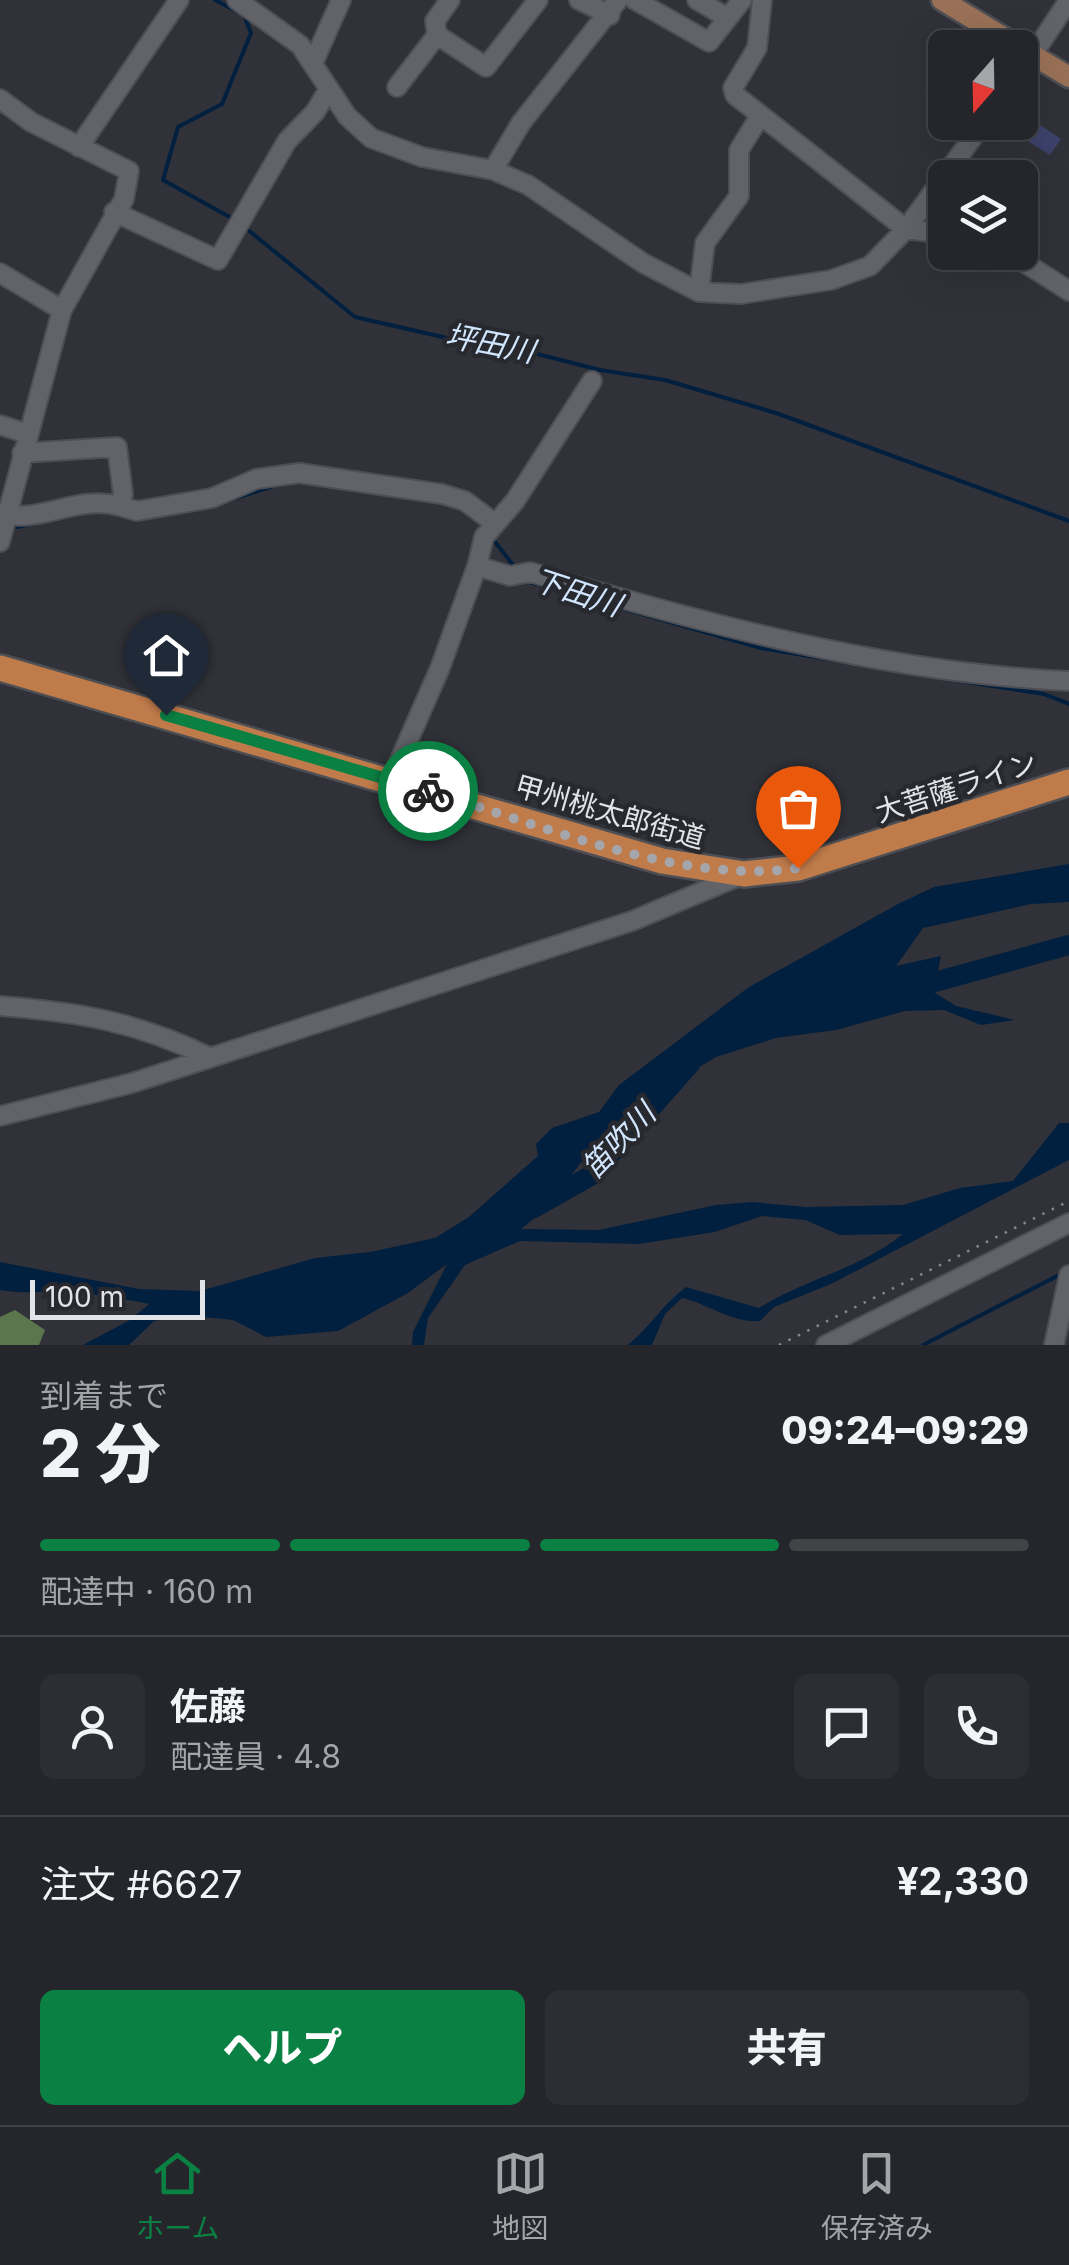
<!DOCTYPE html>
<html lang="ja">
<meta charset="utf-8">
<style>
:root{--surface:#25262b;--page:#2d2e33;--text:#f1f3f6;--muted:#a3a5a9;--line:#424347;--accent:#0b8043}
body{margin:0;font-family:Inter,"Noto Sans JP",sans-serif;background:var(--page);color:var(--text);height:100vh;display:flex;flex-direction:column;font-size:38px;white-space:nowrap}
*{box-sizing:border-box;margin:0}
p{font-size:32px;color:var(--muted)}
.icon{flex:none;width:55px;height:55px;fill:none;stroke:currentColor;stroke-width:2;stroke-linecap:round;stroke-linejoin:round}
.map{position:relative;height:1345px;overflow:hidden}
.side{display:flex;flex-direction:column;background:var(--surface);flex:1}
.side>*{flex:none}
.needle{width:65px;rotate:200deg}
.buttons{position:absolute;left:928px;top:30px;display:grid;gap:20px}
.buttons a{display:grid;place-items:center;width:110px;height:110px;border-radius:15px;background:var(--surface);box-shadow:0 10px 40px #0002,0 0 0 2px var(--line);font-size:50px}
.scale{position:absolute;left:30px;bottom:25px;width:175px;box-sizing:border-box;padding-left:10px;border:5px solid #e3e4e8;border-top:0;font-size:28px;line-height:35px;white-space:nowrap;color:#e3e4e8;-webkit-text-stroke:8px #27292e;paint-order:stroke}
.pin{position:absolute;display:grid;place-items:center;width:85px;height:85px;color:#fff;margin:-102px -42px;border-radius:50% 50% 50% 0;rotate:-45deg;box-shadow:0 0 10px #0007}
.pin .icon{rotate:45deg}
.courier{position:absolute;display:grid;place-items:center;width:100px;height:100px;margin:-50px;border:8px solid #0b8043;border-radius:50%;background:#fff;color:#222;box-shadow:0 2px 12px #0007}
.overview em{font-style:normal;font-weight:800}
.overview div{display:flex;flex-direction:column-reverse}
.overview{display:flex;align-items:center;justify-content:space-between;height:170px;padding:0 40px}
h1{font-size:65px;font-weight:800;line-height:75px}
.bar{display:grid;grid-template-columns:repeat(4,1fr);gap:15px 10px;align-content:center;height:120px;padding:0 40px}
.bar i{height:12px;border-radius:8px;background:var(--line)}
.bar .current{background:var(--accent)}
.bar p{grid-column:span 4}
.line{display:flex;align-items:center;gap:25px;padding:0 40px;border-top:2px solid var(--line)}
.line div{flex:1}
.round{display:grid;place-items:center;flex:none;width:105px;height:105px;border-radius:15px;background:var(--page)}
.primary-button{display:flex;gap:20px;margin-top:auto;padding:20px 40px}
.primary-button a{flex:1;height:115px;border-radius:15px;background:var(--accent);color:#fff;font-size:40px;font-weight:800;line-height:115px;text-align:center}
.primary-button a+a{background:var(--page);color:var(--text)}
.dock{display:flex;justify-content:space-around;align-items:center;height:140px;border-top:2px solid var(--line);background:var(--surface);font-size:28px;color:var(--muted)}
.dock a{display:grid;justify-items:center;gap:5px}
.dock .current{color:var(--accent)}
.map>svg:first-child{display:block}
</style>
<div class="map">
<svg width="1069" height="1345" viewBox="0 0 1069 1345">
<rect width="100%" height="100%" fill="#313239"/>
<path fill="#5b754d" d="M15 1310 45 1330 39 1345H0V1317Z"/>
<path fill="#011f3e" d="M1069 864V902L1031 904 923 928 896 966 941 956 934 992 956 1006 1015 1020 981 1025 944 1010 905 1011 836 1030 776 1038 716 1057 646 1099 597 1141 546 1209 521 1229 599 1230 716 1205 752 1202 806 1207 903 1205 960 1188 1013 1181 1059 1123H1069V1160L831 1284 774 1307 760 1321C731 1323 711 1305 682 1298L665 1314 652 1345H628C650 1327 663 1304 686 1287L759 1308C805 1279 860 1269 903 1234L840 1235 805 1220 762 1216 715 1232 639 1244 520 1241 465 1265 428 1318 424 1345H412L413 1332 447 1264 408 1293 338 1331 266 1337 233 1320 184 1315 154 1321 129 1345H83L130 1320 149 1304C121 1298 92 1293 63 1292 39 1290 27 1295 0 1290V1262L139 1289 200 1291 315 1258 370 1252 435 1238 469 1217 538 1156 536 1144 552 1128 599 1112 619 1085 749 987 898 904 934 887Z"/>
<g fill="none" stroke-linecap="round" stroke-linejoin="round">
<path stroke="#011f3e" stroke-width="4" d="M215 0 244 15 251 33 222 104 178 127 163 180 235 220
M242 225 355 317 469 343 514 348 600 370 665 380 776 413 1069 521
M223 502 280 484
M9 524 17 527 43 522
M492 538 517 570
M526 581 761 648 851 663
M929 676 1044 694 1069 704
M923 1345 1061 1274"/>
<path stroke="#011f3e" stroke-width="20" d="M909 989 1069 945
M534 1208 592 1175 691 1063"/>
</g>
<path fill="#3c426b" d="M1030 118 1061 139 1050 155 1018 135Z"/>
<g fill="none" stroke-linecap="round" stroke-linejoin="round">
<defs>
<path id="minor" d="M237 0 300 45 347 116 371 138 422 157 493 170 528 185 643 263 699 292 741 294 831 280 870 266 906 229 984 122
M579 0 610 15
M635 0 709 42 742 0
M697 0 728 18
M762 0 757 48 733 88 735 95 906 229 945 234
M437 35 486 67 538 0
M313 63 341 0
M1020 74 1069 0
M397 87 437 35 435 21 450 0
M0 99 31 122 129 171 124 199 62 310 0 542
M79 147 179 0
M493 170 521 123 618 0
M114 212 218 260 287 141 315 112 329 89
M1008 252 1069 291
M0 273 62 310
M699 292 705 243 739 196V150L760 116
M0 425 28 434
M120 506 137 511 212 498 256 479 299 473 442 494 465 501 493 522
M0 513C40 525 75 494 120 506L123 494 117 447 22 453
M477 566 484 537 515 501 592 381
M391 780 440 668 477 566 510 576 530 572C705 624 886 673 1069 681
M0 1006C79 1012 137 1022 209 1057
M0 1116 132 1083 632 921 744 874
M826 1345 1069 1223
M1054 1345 1069 1275"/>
<path id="major" d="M942 0 1069 77"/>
<path id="highway" d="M0 668 662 861 744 874 798 868 1069 782"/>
</defs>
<use href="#minor" stroke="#4e4f54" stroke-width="22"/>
<use href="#major" stroke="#4e4f54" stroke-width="25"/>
<use href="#highway" stroke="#4e4f54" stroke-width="30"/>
<path stroke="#86878d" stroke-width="2.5" stroke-dasharray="2.5 8" stroke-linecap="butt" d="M779 1345 1069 1201"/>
<use href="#minor" stroke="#616369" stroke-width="18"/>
<use href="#major" stroke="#9a7156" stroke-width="20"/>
<use href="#highway" stroke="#c07b4a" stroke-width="25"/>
</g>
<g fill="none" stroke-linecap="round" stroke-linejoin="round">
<path stroke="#a5a6ab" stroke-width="10" stroke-dasharray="0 18" d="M428 791C540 824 683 886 798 868"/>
<path stroke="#0b8043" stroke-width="12" d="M166 715 428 791"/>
</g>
<g text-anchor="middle" stroke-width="9" stroke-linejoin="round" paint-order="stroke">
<g font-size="28" fill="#e3e4e8" stroke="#27292e">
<text transform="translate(956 787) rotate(-18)" y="10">大菩薩ライン</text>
<text transform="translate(610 812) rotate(16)" y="10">甲州桃太郎街道</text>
</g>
<g font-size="30" font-style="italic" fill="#d1e6fe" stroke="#27292e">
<text transform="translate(490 344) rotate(11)" y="10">坪田川</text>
<text transform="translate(577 593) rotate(18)" y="10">下田川</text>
<text transform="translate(619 1141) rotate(-46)" y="10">笛吹川</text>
</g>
</g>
</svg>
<div class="buttons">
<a><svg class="needle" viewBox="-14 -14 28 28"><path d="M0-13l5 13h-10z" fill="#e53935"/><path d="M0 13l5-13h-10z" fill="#a3a5a9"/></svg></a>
<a><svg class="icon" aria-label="layers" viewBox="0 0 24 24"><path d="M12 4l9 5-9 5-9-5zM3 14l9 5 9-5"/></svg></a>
</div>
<div class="scale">100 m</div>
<div class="pin" style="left:798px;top:868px;background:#ea580c"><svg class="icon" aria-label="bag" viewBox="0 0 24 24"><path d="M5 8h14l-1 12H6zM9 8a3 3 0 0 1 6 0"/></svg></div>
<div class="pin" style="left:166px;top:715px;background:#1f2937"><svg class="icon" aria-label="home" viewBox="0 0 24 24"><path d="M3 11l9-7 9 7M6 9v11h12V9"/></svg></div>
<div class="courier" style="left:428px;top:791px"><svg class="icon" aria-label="bike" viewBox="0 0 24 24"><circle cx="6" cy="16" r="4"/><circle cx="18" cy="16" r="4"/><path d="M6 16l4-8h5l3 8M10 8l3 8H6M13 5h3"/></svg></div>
</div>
<section class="side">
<div class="overview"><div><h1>2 分</h1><p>到着まで</p></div><em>09:24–09:29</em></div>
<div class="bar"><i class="current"></i><i class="current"></i><i class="current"></i><i></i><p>配達中 · 160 m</p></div>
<div class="line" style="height:180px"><a class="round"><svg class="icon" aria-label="person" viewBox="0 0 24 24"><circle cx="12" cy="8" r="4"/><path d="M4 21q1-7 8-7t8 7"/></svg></a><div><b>佐藤</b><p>配達員 · 4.8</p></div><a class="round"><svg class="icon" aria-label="chat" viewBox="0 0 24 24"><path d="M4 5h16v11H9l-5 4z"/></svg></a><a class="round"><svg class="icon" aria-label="phone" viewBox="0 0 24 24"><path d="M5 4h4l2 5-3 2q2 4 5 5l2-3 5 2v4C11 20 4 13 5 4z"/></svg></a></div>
<div class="line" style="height:130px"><div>注文 #6627</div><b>¥2,330</b></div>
<div class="primary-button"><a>ヘルプ</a><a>共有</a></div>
</section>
<nav class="dock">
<a class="current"><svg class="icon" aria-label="home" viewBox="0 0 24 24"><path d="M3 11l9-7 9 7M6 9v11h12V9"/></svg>ホーム</a>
<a><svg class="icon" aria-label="map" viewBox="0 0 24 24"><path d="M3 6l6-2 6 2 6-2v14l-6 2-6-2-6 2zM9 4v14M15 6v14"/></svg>地図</a>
<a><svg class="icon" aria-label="saved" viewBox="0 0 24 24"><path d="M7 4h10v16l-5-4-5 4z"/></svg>保存済み</a>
</nav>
